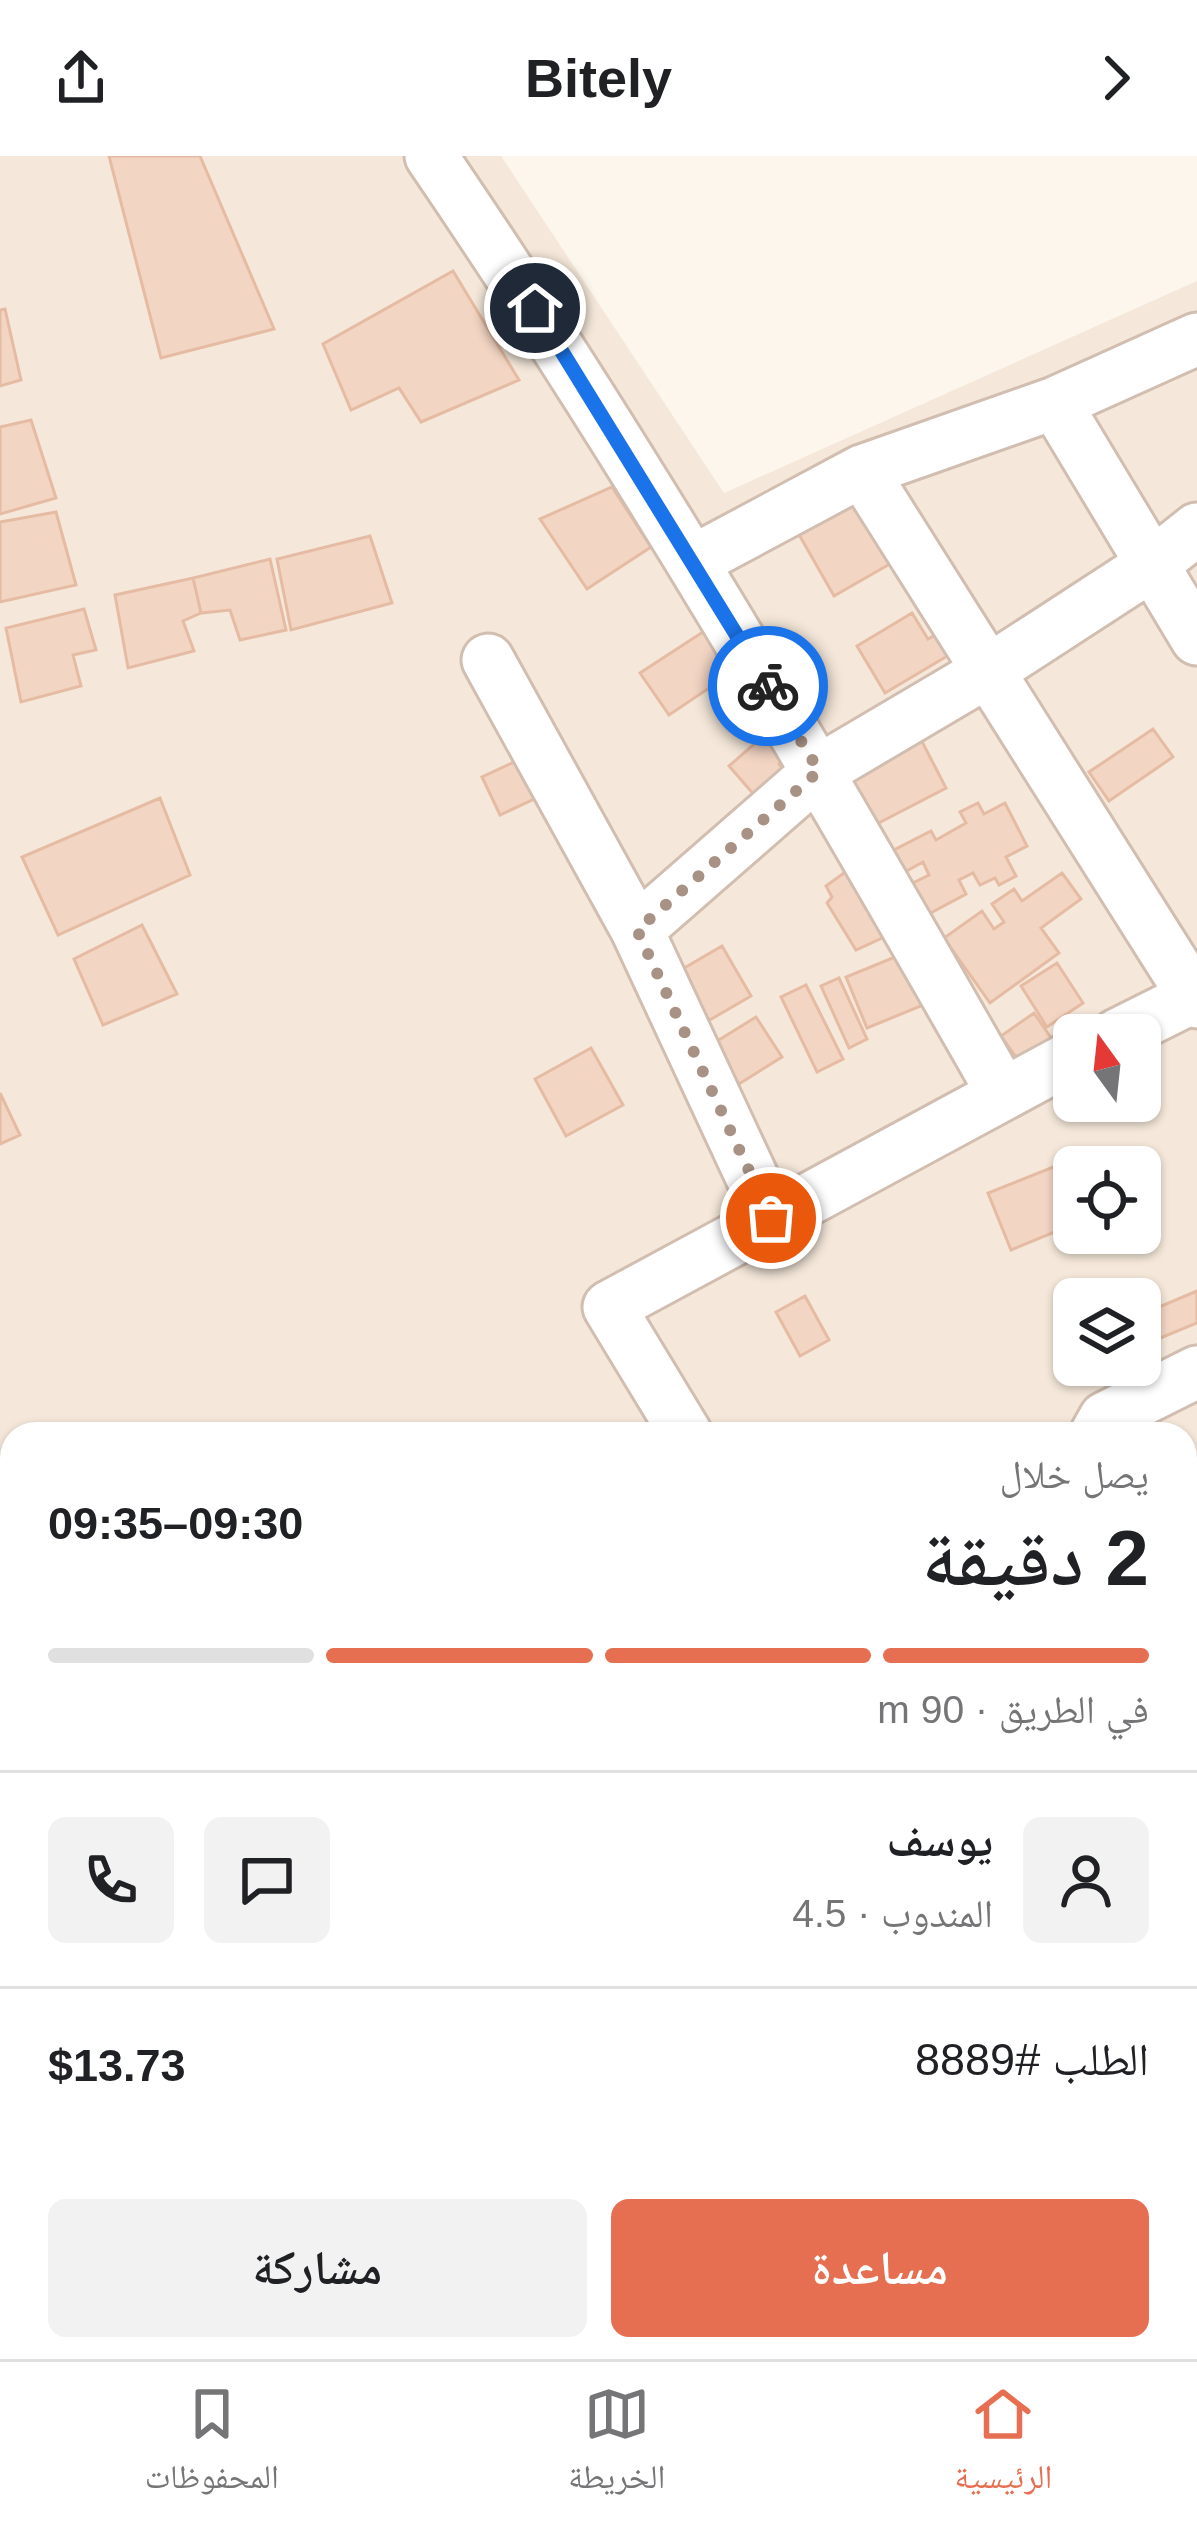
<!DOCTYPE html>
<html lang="ar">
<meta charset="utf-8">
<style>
:root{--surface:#fff;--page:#f2f2f2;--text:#202124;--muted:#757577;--line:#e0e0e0;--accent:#e76f51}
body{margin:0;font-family:Helvetica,"Noto Naskh Arabic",sans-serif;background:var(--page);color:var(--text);direction:rtl;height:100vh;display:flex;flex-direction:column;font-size:45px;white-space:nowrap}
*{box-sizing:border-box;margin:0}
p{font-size:39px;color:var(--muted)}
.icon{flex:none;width:66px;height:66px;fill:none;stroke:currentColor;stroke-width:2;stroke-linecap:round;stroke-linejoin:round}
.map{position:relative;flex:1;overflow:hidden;direction:ltr}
.panel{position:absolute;left:0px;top:1266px;width:1197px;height:939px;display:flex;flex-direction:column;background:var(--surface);border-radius:36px 36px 0 0;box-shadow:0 3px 9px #0004;direction:rtl}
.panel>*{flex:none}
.needle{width:78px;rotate:345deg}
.buttons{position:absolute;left:1053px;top:858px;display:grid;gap:24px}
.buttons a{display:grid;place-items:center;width:108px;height:108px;border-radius:18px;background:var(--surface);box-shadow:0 3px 9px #0004;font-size:60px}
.pin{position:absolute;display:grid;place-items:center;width:102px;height:102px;color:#fff;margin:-51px;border:6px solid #fff;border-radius:50%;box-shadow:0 3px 12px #0007}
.courier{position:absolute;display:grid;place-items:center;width:120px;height:120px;margin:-60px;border:9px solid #1a73e8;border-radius:50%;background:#fff;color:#222;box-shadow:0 3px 15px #0007}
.summary em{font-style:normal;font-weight:600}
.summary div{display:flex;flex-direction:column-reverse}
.summary{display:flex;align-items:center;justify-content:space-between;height:204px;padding:0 48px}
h1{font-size:78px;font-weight:600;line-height:90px}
.bar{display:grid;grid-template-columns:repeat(4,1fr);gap:18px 12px;align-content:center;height:144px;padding:0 48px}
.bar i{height:15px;border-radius:9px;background:var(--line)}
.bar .active{background:var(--accent)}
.bar p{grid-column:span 4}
.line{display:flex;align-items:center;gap:30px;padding:0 48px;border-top:3px solid var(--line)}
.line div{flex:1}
.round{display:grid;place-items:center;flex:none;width:126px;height:126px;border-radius:18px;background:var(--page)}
.action{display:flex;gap:24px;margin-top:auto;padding:24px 48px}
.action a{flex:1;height:138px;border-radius:18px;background:var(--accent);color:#fff;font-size:48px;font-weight:600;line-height:138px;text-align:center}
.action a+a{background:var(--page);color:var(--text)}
header{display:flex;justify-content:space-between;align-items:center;height:156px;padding:0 48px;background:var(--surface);font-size:54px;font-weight:600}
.tab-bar{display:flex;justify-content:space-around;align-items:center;height:168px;border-top:3px solid var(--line);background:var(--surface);font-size:33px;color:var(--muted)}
.tab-bar a{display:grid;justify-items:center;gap:6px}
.tab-bar .active{color:var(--accent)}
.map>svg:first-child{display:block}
</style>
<header><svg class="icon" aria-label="forward" viewBox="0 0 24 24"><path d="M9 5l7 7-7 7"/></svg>Bitely<svg class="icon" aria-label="share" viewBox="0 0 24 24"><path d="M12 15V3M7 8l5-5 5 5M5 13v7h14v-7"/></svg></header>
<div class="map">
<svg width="1197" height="2203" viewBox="0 0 1197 2203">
<rect width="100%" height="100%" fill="#fdf6ec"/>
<path fill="#f5e8da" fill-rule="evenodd" d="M0 0H501L724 337 1197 125V2203H0ZM1074 879H1140V945H1074ZM1074 1011H1140V1077H1074ZM1074 1143H1140V1209H1074ZM12 1278H1185V2193H12Z"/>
<path fill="#f3d5c3" stroke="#e6bba3" stroke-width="3" d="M109 0H200L274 173 161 202Z
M453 115 519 224 421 266 399 232 351 254 323 188Z
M5 153 21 224 0 230V154Z
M31 264 56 342 0 358V271Z
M861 330 902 401 834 440 793 368Z
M612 331 651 391 587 433 540 363Z
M56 356 76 429 0 446V366Z
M370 380 392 447 291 474 277 403Z
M270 403 286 474 240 484 230 454 201 457 193 422Z
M193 422 201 457 183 465 194 495 128 512 115 439Z
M84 453 96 494 73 499 81 530 21 546 6 472Z
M912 457 928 483 942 475 954 496 885 537 857 490Z
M709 472 748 531 720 550 709 532 669 559 640 517Z
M915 572 946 632 869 672 839 612Z
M1153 573 1173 601 1109 645 1089 616Z
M768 576 789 600 779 608 792 623 763 649 729 610Z
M529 599 547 637 500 659 482 621Z
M160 642 190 719 58 779 22 701Z
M978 647 984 658 1005 647 1027 690 1006 701 1016 720 999 729 995 722 980 729 973 717 959 724 966 738 925 760 909 729 929 719 923 706 903 717 892 695 931 675 936 684 966 667 960 656Z
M848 714 893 777 856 794 827 747 832 741 826 730Z
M1062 717 1081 743 1041 772 1059 797 990 847 944 782 982 755 994 773 1004 766 992 748 1014 733 1022 745Z
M142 769 177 838 103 869 74 803Z
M722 790 751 840 708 865 679 815Z
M912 794 933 845 867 872 846 821Z
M1057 807 1083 847 1047 871 1021 830Z
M839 822 867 883 849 892 821 830Z
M806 829 843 903 817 916 781 841Z
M1034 857 1058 892 1025 914 1001 880Z
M756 861 782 901 739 928 714 887Z
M591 892 623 949 566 980 535 923Z
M0 937 20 979 0 988Z
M1061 1008 1074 1040V1068L1011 1094 988 1037Z
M1197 1135V1167L1158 1183 1147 1156Z
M805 1140 829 1184 800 1200 776 1156Z
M4 1944 12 1958V2046L0 2053Z
M413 2193H531L518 2203H421Z"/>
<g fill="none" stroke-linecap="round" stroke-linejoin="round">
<defs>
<path id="minor" d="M431 0C637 302 821 618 1002 936
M1055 247 1197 483
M862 315 1197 846
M692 406 862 315 1055 247 1197 183
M488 504 637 774 771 1062
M637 774 819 615 990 514 1153 408 1197 373
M1117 879 1197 839
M686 1278 609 1151 1074 900
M1096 1278 1105 1262 1197 1216
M640 2193 642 2203"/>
</defs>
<use href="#minor" stroke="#d1beb0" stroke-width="57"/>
<use href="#minor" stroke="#fff" stroke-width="51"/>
</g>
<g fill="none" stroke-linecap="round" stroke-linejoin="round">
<path stroke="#a89285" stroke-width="12" stroke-dasharray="0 21.6" d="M768 530 819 615 637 774 771 1062"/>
<path stroke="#1a73e8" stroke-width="15" d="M535 152 768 530"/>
</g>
</svg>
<div class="buttons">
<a><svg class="needle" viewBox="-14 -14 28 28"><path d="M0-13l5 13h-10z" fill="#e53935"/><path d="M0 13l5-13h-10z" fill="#757577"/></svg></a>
<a><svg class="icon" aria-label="locate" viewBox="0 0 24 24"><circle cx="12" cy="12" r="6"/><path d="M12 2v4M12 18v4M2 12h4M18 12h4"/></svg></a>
<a><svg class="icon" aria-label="layers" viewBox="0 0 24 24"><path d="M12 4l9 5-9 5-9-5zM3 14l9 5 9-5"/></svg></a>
</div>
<div class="pin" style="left:771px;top:1062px;background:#ea580c"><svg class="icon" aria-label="bag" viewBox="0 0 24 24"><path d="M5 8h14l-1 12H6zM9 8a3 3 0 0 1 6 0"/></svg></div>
<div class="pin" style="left:535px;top:152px;background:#1f2937"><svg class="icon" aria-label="home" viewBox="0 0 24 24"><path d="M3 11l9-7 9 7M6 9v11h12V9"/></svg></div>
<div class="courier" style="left:768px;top:530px"><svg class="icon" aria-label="bike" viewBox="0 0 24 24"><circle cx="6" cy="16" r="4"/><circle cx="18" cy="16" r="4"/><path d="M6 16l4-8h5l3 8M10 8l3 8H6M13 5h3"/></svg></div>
<section class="panel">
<div class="summary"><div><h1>2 دقيقة</h1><p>يصل خلال</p></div><em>09:30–09:35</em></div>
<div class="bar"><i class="active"></i><i class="active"></i><i class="active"></i><i></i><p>في الطريق · 90 m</p></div>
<div class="line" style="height:216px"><a class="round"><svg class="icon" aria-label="person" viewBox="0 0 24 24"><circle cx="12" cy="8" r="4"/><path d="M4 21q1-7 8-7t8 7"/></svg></a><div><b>يوسف</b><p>المندوب · 4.5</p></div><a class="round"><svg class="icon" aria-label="chat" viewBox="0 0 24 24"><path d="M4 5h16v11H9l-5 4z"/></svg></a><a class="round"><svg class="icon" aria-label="phone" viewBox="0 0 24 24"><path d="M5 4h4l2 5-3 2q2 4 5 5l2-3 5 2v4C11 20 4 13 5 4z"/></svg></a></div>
<div class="line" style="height:156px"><div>الطلب #8889</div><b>$13.73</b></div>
<div class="action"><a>مساعدة</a><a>مشاركة</a></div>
</section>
</div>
<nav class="tab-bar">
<a class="active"><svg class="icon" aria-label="home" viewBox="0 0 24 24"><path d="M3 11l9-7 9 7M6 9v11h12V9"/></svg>الرئيسية</a>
<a><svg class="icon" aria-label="map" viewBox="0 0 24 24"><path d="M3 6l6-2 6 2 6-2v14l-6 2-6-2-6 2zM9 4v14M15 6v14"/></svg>الخريطة</a>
<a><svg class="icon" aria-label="saved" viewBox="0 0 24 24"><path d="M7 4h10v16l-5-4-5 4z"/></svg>المحفوظات</a>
</nav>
